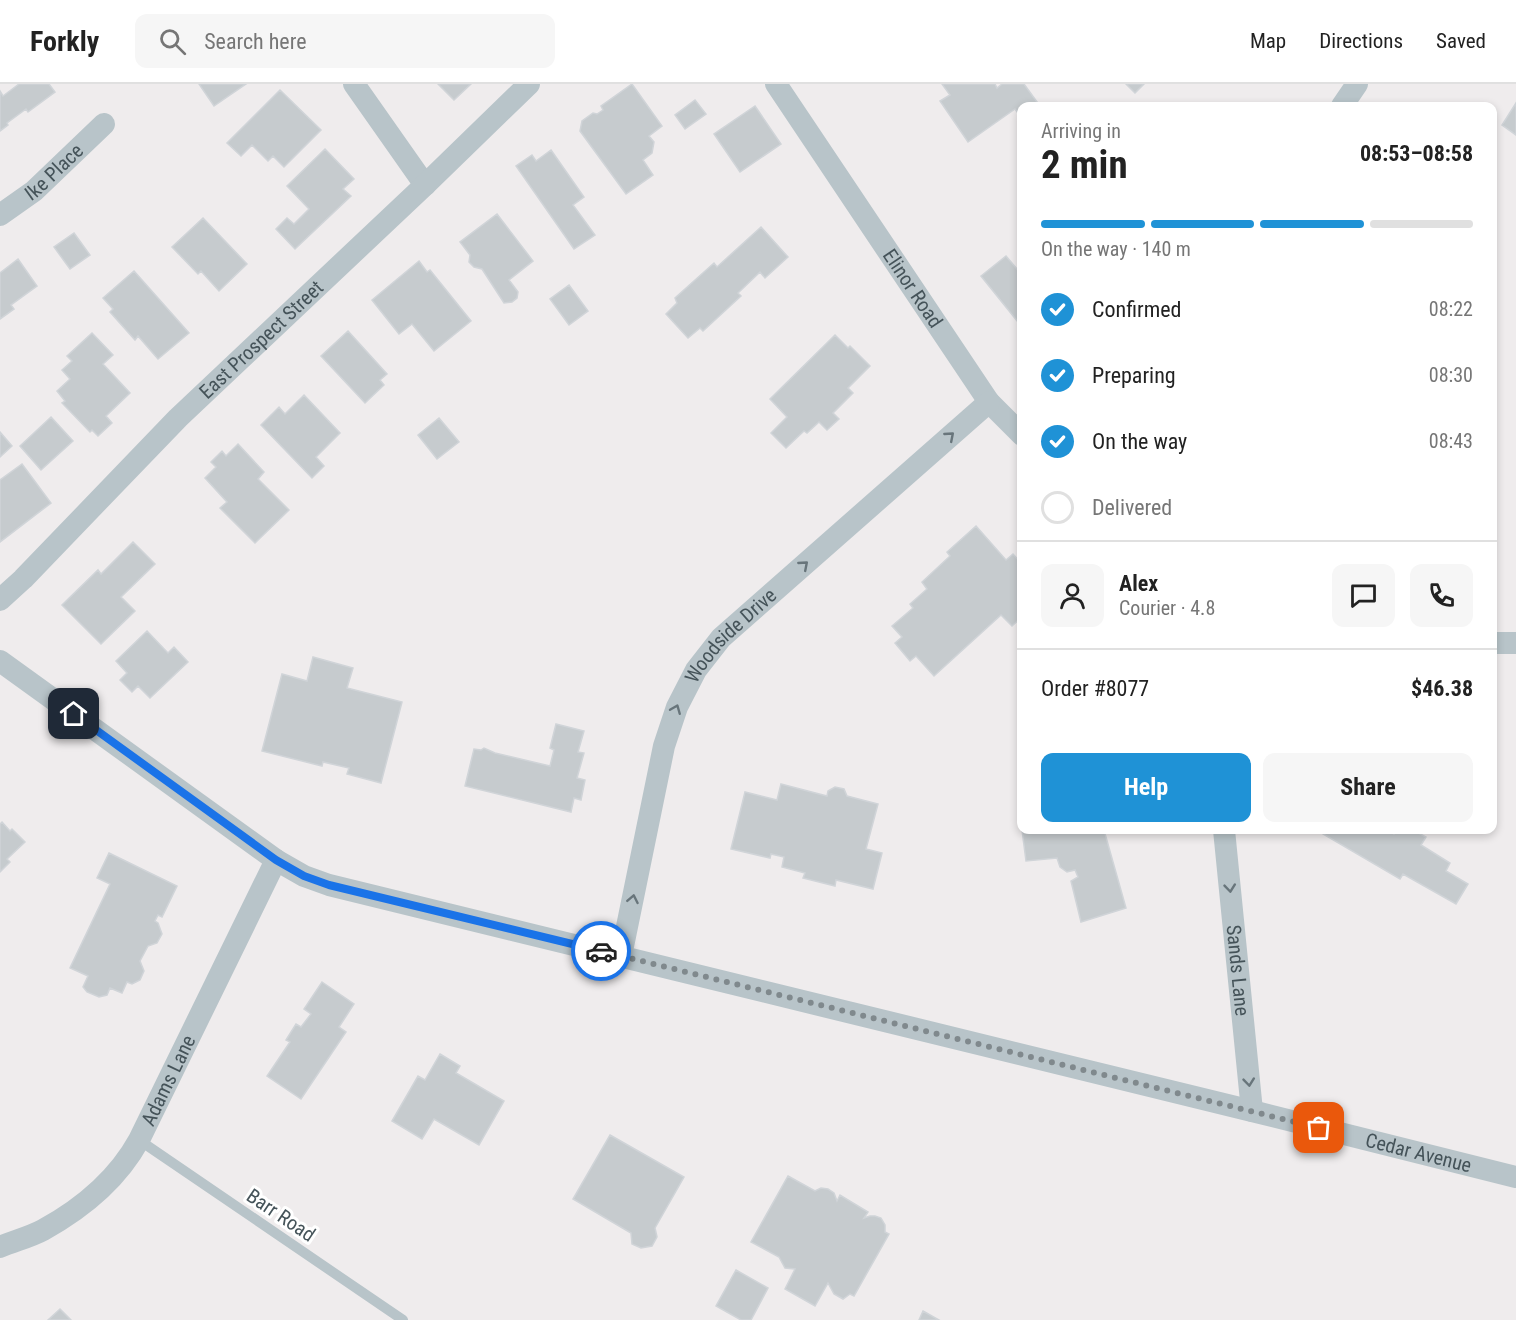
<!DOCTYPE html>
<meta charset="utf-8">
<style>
:root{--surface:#fff;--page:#f6f6f6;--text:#222;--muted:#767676;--line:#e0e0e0;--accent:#1f92d6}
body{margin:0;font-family:"Roboto Condensed",sans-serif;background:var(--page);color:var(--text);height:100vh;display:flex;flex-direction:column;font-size:22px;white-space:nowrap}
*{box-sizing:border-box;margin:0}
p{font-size:20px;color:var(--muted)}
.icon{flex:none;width:33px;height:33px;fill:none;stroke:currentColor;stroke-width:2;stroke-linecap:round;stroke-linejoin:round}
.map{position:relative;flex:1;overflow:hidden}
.details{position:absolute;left:1017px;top:18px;width:480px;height:732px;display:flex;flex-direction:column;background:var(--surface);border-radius:12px;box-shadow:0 3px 9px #0003}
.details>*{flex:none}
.pin{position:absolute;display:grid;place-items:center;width:51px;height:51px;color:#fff;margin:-26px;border-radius:12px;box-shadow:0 3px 9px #0006}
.courier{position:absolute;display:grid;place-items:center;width:60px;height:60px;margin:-30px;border:4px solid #1a73e8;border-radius:50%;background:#fff;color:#222;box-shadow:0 2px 8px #0007}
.summary em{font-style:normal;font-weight:700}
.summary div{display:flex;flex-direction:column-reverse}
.summary{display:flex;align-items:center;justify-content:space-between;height:102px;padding:0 24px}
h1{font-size:39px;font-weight:700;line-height:45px}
.bar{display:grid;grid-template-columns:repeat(4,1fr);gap:9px 6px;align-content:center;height:72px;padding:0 24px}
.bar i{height:8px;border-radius:4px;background:var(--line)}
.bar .active{background:var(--accent)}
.bar p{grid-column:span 4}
.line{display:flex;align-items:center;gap:15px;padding:0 24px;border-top:2px solid var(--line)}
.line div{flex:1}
.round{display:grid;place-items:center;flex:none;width:63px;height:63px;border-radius:12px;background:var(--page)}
ol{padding:0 24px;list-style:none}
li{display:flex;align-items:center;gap:18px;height:66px}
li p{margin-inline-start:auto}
li .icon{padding:6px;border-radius:50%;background:var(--accent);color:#fff;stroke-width:4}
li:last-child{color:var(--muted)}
li i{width:33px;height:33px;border:3px solid var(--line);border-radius:50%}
.cta{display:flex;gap:12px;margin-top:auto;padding:12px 24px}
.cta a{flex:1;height:69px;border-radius:12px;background:var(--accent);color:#fff;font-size:24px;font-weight:700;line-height:69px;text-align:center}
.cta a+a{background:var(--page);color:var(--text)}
header{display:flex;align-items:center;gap:36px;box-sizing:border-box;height:84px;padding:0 30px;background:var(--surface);border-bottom:2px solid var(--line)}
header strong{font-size:28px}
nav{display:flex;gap:33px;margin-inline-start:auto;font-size:21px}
.search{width:420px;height:54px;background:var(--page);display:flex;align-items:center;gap:15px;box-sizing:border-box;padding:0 21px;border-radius:12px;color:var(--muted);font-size:22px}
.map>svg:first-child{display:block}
</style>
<header>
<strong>Forkly</strong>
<div class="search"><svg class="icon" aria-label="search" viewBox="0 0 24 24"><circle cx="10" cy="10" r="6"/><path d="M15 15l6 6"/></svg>Search here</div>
<nav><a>Map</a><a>Directions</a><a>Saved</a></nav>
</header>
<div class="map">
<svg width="1516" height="1236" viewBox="0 0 1516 1236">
<rect width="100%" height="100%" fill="#efeced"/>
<path fill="#c6cbce" stroke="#d0d4d8" stroke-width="1.5" d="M19 0H49L55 8 28 28 26 25 7 39 8 41 0 47V7L3 12Z
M199 0H246L214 22Z
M438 0H471L454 16Z
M632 0 662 42 649 52 654 58 652 69 643 76 653 91 626 110 580 47 582 37 593 29 597 30 603 26 601 22Z
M942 0H995L997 4 1002 0H1024L1040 22H1022V35L1015 25 968 58 940 17 950 11Z
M1126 0H1144L1135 9Z
M280 6 321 46 284 83 273 72 268 77 252 61 241 72 227 59Z
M695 16 706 30 685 45 675 31Z
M1516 19V51L1502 41Z
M755 22 781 60 740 88 714 50Z
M325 65 354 95 343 105 351 112 295 165 276 145 287 134 294 140 309 125 287 102Z
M551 66 584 113 573 121 595 151 574 165 516 82 532 71 536 77Z
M497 130 533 177 509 196 518 208 517 214 512 218 504 219 482 185 474 183 469 178 470 171 460 158Z
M203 134 247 180 219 207 201 187 198 190 172 163Z
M761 143 788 173 765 194 760 188 738 209 741 212 703 247 700 244 688 254 666 230 677 219 675 214 714 179 717 183Z
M74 149 90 171 70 185 54 163Z
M1006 172 1022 191V243L981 192Z
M18 175 37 202 11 221 14 225 0 235V189Z
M419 177 427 188 430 186 471 237 434 267 412 240 399 250 372 216Z
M134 187 189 249 158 275 138 252 135 256 110 228 113 225 103 214Z
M569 201 588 227 569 241 550 215Z
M348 247 387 290 380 296 384 301 365 319 321 272Z
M92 249 113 271 103 280 130 309 106 332 112 339 98 352 92 346 90 348 62 319 65 317 57 307 70 295 62 286 72 277 67 272Z
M835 251 848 264 850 262 870 282 848 304 853 309 833 329 839 335 827 346 819 338 807 349 804 347 786 364 771 349 787 333 770 315Z
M304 311 340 349 316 373 324 382 312 394 261 341 279 323 285 330Z
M51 333 73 357 41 386 20 362Z
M439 334 459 358 437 375 418 351Z
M0 348 12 362 0 373Z
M238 360 264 388 258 395 289 426 255 459 220 424 227 418 205 394 216 383 211 378 222 367 226 372Z
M22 380 51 419 0 458V396Z
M976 442 1006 476 1013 470 1022 480V533L1012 542 1001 531 934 592 916 572 910 577 895 559 902 553 892 542 913 524 910 520 927 505 922 498 950 472 947 468Z
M133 458 155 480 121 513 135 527 101 560 62 521 98 486 101 490Z
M147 547 168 569 174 563 188 578 150 614 138 602 132 608 120 596 127 589 116 577Z
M313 573 353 584 347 604 402 618 381 699 347 690 349 684 323 678 322 682 262 667 282 590 307 597Z
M556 640 584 647 578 668 584 669 577 694 585 696 581 716 574 714 571 728 465 702 474 665 481 666 484 664 495 669 550 682 554 666 550 664Z
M781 700 827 712 828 707 835 703 844 705 847 712 878 720 866 765 882 769 873 805 836 796 835 802 803 794 805 789 782 783 784 773 771 770 770 774 731 765 745 708 777 716Z
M2 738 10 747 12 745 25 758 7 775 10 778 0 788V740Z
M1022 746H1104L1126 824 1081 838 1071 797 1078 793 1075 786 1067 788 1060 783 1057 774 1026 777Z
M1325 746H1387L1394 750 1397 746H1413L1426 753 1421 761 1450 779 1446 787 1468 800 1456 820 1403 790 1400 795 1323 750Z
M109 769 177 802 162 833 158 831 155 837 158 839 162 850 157 859 148 862 140 877 144 887 140 896 132 900 127 898 122 909 110 904 107 911 99 913 87 908 83 903 88 892 70 884 110 800 97 794Z
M322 898 354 920 339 943 346 948 301 1015 267 992 290 958 286 956 296 940 301 943 311 930 304 925Z
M440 970 460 982 456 989 504 1017 479 1061 434 1035 422 1055 392 1037 418 992 425 996Z
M610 1051 684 1093 655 1144 657 1153 652 1162 641 1164 632 1160 631 1149 573 1115Z
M788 1092 815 1107 821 1104 828 1105 834 1109 837 1117 840 1111 868 1128 864 1134 870 1132H875L881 1134 885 1141V1148L889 1150 854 1212 850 1210 843 1215 834 1210 828 1199 815 1222 785 1205 795 1185 785 1184 779 1173 751 1158Z
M736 1186 768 1204 751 1236H741L716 1222Z
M60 1225 71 1236H48Z
M923 1227 939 1236H919Z"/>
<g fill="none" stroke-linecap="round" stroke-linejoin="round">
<path stroke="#b8c4c9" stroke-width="10" d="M139 1056 403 1236"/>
<g stroke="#b8c4c9" stroke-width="22">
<path d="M354 0 425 101"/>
<path id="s1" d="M776 0 989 318 1022 351"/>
<path d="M1342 22 1357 0"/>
<path id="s2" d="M0 131 34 107 104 40"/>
<path id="s3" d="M0 516 23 495 178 334 425 101 529 0"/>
<path d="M1492 559H1516"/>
<path id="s4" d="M0 577 276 776 304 792 329 801 1252 1027 1516 1093"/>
<path id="s5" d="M1224 746 1252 1027"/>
<path id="s6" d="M621 872 664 662 677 623 696 586 721 554 989 318"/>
<path id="s7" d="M0 1163C14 1157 30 1153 43 1146 83 1124 117 1096 139 1056L276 776"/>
</g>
</g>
<defs><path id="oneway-chevron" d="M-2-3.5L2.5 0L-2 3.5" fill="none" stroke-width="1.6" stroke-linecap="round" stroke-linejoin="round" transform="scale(1.5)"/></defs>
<g stroke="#68757b">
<use href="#oneway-chevron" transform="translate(950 352) rotate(-41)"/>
<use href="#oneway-chevron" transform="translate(804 481) rotate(-41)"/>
<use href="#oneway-chevron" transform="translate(676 625) rotate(-68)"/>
<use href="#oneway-chevron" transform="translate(1230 804) rotate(84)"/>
<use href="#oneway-chevron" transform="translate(633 815) rotate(-79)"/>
<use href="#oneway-chevron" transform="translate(1249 998) rotate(84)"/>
</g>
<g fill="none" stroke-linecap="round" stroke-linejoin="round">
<path stroke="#80898d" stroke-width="6" stroke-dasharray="0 10.8" d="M601 867 1319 1044"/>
<path stroke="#1a73e8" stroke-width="8" d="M74 630 276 776 304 792 329 801 601 867"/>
</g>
<g text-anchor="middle" stroke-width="6" stroke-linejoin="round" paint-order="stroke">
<g font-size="20" fill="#455359" stroke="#fff">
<text dy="7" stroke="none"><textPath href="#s2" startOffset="69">Ike Place</textPath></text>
<text dy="7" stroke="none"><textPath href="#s1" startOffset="246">Elinor Road</textPath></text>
<text dy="7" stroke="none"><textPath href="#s3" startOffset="369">East Prospect Street</textPath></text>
<text dy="7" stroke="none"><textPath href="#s6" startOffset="346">Woodside Drive</textPath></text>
<text dy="7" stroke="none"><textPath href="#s5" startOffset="141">Sands Lane</textPath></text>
<text dy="7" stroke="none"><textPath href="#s7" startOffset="246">Adams Lane</textPath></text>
<text dy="7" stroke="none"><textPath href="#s4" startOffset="1521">Cedar Avenue</textPath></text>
<text transform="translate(281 1131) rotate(34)" y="7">Barr Road</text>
</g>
</g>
</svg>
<div class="pin" style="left:1319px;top:1044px;background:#ea580c"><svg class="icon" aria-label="bag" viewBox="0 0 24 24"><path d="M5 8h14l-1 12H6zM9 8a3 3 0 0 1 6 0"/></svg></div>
<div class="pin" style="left:74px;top:630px;background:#1f2937"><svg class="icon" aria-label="home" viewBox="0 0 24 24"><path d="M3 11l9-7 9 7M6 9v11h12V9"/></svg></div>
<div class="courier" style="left:601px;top:867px"><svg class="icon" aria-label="car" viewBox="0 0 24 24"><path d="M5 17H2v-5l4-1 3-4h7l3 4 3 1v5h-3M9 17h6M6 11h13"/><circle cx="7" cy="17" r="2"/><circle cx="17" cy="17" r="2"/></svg></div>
<section class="details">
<div class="summary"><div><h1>2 min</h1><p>Arriving in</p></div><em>08:53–08:58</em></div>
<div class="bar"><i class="active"></i><i class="active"></i><i class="active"></i><i></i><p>On the way · 140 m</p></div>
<ol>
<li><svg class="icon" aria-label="check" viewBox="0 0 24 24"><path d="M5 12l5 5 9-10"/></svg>Confirmed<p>08:22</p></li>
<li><svg class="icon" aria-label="check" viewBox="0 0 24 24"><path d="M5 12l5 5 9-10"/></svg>Preparing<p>08:30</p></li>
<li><svg class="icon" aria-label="check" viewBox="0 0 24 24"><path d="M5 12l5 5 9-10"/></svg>On the way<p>08:43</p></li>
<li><i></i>Delivered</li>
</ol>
<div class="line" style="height:108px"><a class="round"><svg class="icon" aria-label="person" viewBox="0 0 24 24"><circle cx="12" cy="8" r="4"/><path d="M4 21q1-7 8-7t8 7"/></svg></a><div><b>Alex</b><p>Courier · 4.8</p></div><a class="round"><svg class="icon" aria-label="chat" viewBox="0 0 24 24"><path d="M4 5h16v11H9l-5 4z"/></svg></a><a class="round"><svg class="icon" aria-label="phone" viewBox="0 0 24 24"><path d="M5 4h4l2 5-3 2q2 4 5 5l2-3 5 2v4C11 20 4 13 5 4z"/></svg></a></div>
<div class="line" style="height:78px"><div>Order #8077</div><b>$46.38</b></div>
<div class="cta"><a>Help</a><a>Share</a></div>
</section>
</div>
